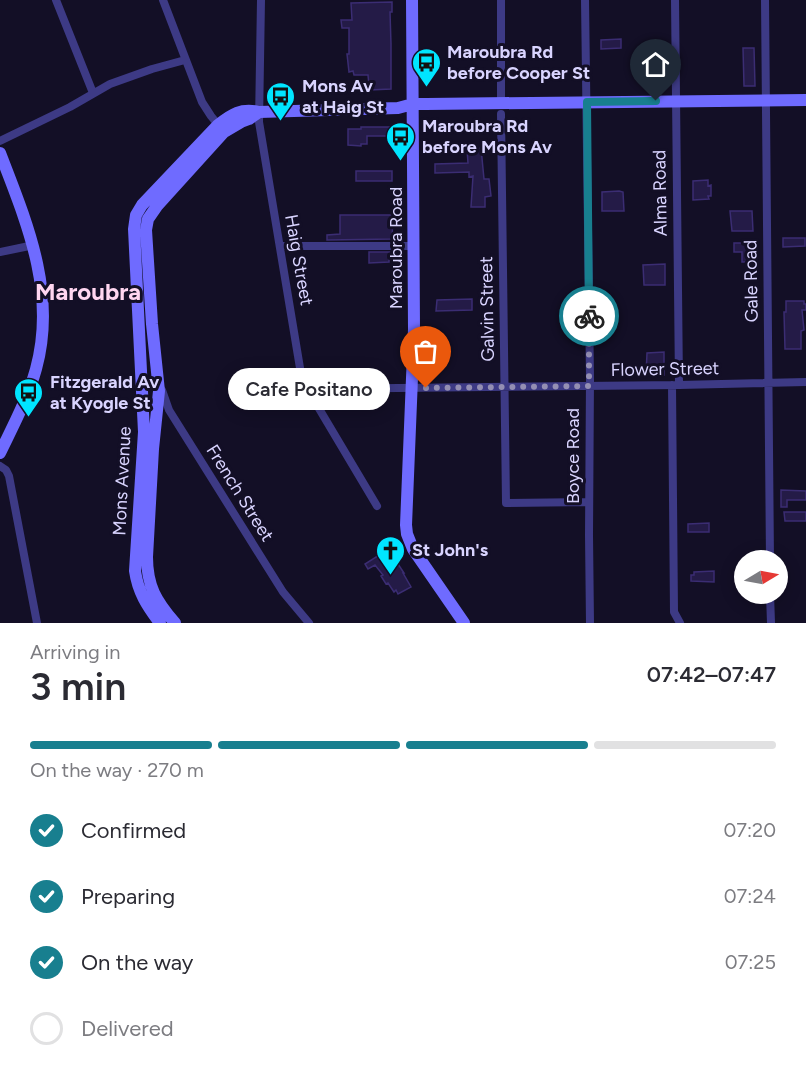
<!DOCTYPE html>
<meta charset="utf-8">
<style>
:root{--surface:#fff;--page:#f2f2f3;--text:#2b2b33;--muted:#7c7c81;--line:#e1e1e2;--accent:#187f8f}
body{margin:0;font-family:Figtree,sans-serif;background:var(--page);color:var(--text);height:100vh;display:flex;flex-direction:column;font-size:22px;white-space:nowrap}
*{box-sizing:border-box;margin:0}
p{font-size:20px;color:var(--muted)}
.icon{flex:none;width:33px;height:33px;fill:none;stroke:currentColor;stroke-width:2;stroke-linecap:round;stroke-linejoin:round}
.map{position:relative;height:623px;overflow:hidden}
.details{display:flex;flex-direction:column;background:var(--surface);flex:1}
.details>*{flex:none}
.needle{width:39px;rotate:80deg}
.controls{position:absolute;left:734px;top:550px;display:grid;gap:12px}
.controls a{display:grid;place-items:center;width:54px;height:54px;border-radius:50%;background:var(--surface);box-shadow:0 3px 15px #0003;font-size:30px}
.pin{position:absolute;display:grid;place-items:center;width:51px;height:51px;color:#fff;margin:-62px -26px;border-radius:50% 50% 50% 0;rotate:-45deg;box-shadow:0 0 6px #0007}
.pin .icon{rotate:45deg}
.courier{position:absolute;display:grid;place-items:center;width:60px;height:60px;margin:-30px;border:4px solid #187f8f;border-radius:50%;background:#fff;color:#222;box-shadow:0 2px 8px #0007}
.bubble{position:absolute;height:42px;border-radius:21px;background:var(--surface);box-shadow:0 3px 15px #0003;font-size:20px;font-weight:600;line-height:42px;text-align:center}
.head em{font-style:normal;font-weight:600}
.head div{display:flex;flex-direction:column-reverse}
.head{display:flex;align-items:center;justify-content:space-between;height:102px;padding:0 30px}
h1{font-size:39px;font-weight:600;line-height:45px}
.bar{display:grid;grid-template-columns:repeat(4,1fr);gap:9px 6px;align-content:center;height:72px;padding:0 30px}
.bar i{height:8px;border-radius:4px;background:var(--line)}
.bar .current{background:var(--accent)}
.bar p{grid-column:span 4}
ol{padding:0 30px;list-style:none}
li{display:flex;align-items:center;gap:18px;height:66px}
li p{margin-inline-start:auto}
li .icon{padding:6px;border-radius:50%;background:var(--accent);color:#fff;stroke-width:4}
li:last-child{color:var(--muted)}
li i{width:33px;height:33px;border:3px solid var(--line);border-radius:50%}
.map>svg:first-child{display:block}
</style>
<div class="map">
<svg width="806" height="623" viewBox="0 0 806 623">
<rect width="100%" height="100%" fill="#130f26"/>
<path fill="#241b47" stroke="#3b2d73" stroke-width="1.5" d="M392 2V12H390L391 44V89L369 90 370 92H359V86H369L368 75H354L353 71 349 72 347 54H349V28H342L341 20H352L351 3Z
M621 39V48L601 49V40Z
M743 48H754L755 86H744Z
M361 127H391V136H367V144H361V146L348 145V129H361Z
M481 148 484 179H489L491 196 485 197V207H471L473 176 469 177V172L435 173V164L468 163 467 149Z
M356 171H392V181H356Z
M708 180V186L711 185V196H708L709 199 693 200V181Z
M619 191 623 192 624 211H602V192Z
M730 211H752L753 231H732Z
M340 215H393L392 239 327 240V235L340 234Z
M783 238H805V246L783 247Z
M734 243H752V262H742V252H734Z
M369 252H396V258H389V262L369 263Z
M665 264V285H644L643 265Z
M472 299V310L436 311 437 300Z
M786 301H804V304H806V310H802L804 330 801 331V349H785L784 312H786Z
M664 352V375H646L647 353Z
M781 490 806 491V500H787V507H781Z
M784 512H806V521H785Z
M709 523V532H688V524Z
M387 550 396 566 398 564 404 573H403L411 587 398 594 396 590 394 592 388 583 386 584 381 576 383 575 375 565 368 569 365 564Z
M714 571V582L691 581V575H694V572Z"/>
<g fill="none" stroke-linecap="round" stroke-linejoin="round">
<path stroke="#3d3a85" stroke-width="8" d="M56 0 93 93
M163 0 202 102 211 116 220 127
M261 0 259 122 302 380 377 506
M501 0V103
M585 0 590 378 589 535 590 623
M675 0 679 385
M765 0 770 561
M501 114 506 503 589 502
M0 141 70 107 110 84 152 69 185 60
M280 246H413
M0 252 34 245
M672 385 674 612 680 623
M308 389 679 385 806 382
M162 390 169 410 283 592 309 623
M0 466 6 470 9 476 37 623
M770 594 771 623"/>
<path stroke="#6f6bff" stroke-width="12" d="M412 0 414 329 406 525 407 534 413 549 464 623
M0 153C27 223 57 293 36 369 28 398 13 426 0 453
M160 623C147 606 138 592 135 571L144 432 134 229 136 215 142 205 218 125C232 114 241 108 259 112L398 108 413 104H426L806 100
M175 623C156 601 147 586 147 557L153 449 159 391 152 324 146 230 148 219 157 206 224 132 241 122 249 119 259 112"/>
</g>
<g fill="none" stroke-linecap="round" stroke-linejoin="round">
<path stroke="#948fb3" stroke-width="6" stroke-dasharray="0 10.8" d="M426 388 589 386V316"/>
<path stroke="#187f8f" stroke-width="8" d="M589 316 587 102 656 101"/>
</g>
<defs>
<symbol id="bus-pin" viewBox="-11 -11 22 30"><path d="M0 17L-7.5 6A9.5 9.5 0 1 1 7.5 6Z" fill="#00e5ff" stroke="#130f26"/><path d="M-5-6H5V4H4V6H2V4H-2V6H-4V4H-5ZM-3.5-4V0h7V-4ZM-3.5 1.2v1.5H-2V1.2ZM2 1.2v1.5H3.5V1.2Z" fill="#111"/></symbol>
<symbol id="church-pin" viewBox="-11 -11 22 30"><path d="M0 17L-7.5 6A9.5 9.5 0 1 1 7.5 6Z" fill="#00e5ff" stroke="#130f26"/><path d="M-1.2-6h2.4v3.5h3.3v2.4h-3.3V6h-2.4V-.1h-3.3v-2.4h3.3Z" fill="#111"/></symbol>
</defs>
<g fill-rule="evenodd">
<use href="#bus-pin" x="410" y="46" width="33" height="45"/>
<use href="#bus-pin" x="264" y="80" width="33" height="45"/>
<use href="#bus-pin" x="384" y="120" width="33" height="45"/>
<use href="#bus-pin" x="12" y="376" width="33" height="45"/>
<use href="#church-pin" x="374" y="534" width="33" height="45"/>
</g>
<g text-anchor="middle" stroke-width="6" stroke-linejoin="round" paint-order="stroke">
<g font-size="18" font-weight="bold" fill="#d9d4ff" stroke="#130f26" text-anchor="start">
<text x="447" y="58">Maroubra Rd<tspan x="447" dy="21">before Cooper St</tspan></text>
<text x="302" y="92">Mons Av<tspan x="302" dy="21">at Haig St</tspan></text>
<text x="422" y="132">Maroubra Rd<tspan x="422" dy="21">before Mons Av</tspan></text>
<text x="50" y="388">Fitzgerald Av<tspan x="50" dy="21">at Kyogle St</tspan></text>
<text x="412" y="556">St John's</text>
</g>
<g font-size="18" fill="#d9d4ff" stroke="#130f26">
<text transform="translate(660 193) rotate(-91)" y="6">Alma Road</text>
<text transform="translate(396 248) rotate(-90)" y="6">Maroubra Road</text>
<text transform="translate(299 260) rotate(80)" y="6">Haig Street</text>
<text transform="translate(751 281) rotate(-91)" y="6">Gale Road</text>
<text transform="translate(487 309) rotate(-91)" y="6">Galvin Street</text>
<text transform="translate(665 369) rotate(-1)" y="6">Flower Street</text>
<text transform="translate(573 456) rotate(-90)" y="6">Boyce Road</text>
<text transform="translate(122 481) rotate(-87)" y="6">Mons Avenue</text>
<text transform="translate(240 493) rotate(58)" y="6">French Street</text>
</g>
<g font-size="24" font-weight="bold" fill="#ffd6f0" stroke="#130f26">
<text x="88" y="300">Maroubra</text>
</g>
</g>
</svg>
<div class="controls">
<a><svg class="needle" viewBox="-14 -14 28 28"><path d="M0-13l5 13h-10z" fill="#e53935"/><path d="M0 13l5-13h-10z" fill="#7c7c81"/></svg></a>
</div>
<div class="pin" style="left:426px;top:388px;background:#ea580c"><svg class="icon" aria-label="bag" viewBox="0 0 24 24"><path d="M5 8h14l-1 12H6zM9 8a3 3 0 0 1 6 0"/></svg></div>
<div class="pin" style="left:656px;top:101px;background:#1f2937"><svg class="icon" aria-label="home" viewBox="0 0 24 24"><path d="M3 11l9-7 9 7M6 9v11h12V9"/></svg></div>
<div class="courier" style="left:589px;top:316px"><svg class="icon" aria-label="bike" viewBox="0 0 24 24"><circle cx="6" cy="16" r="4"/><circle cx="18" cy="16" r="4"/><path d="M6 16l4-8h5l3 8M10 8l3 8H6M13 5h3"/></svg></div>
<div class="bubble" style="left:228px;top:368px;width:162px">Cafe Positano</div>
</div>
<section class="details">
<div class="head"><div><h1>3 min</h1><p>Arriving in</p></div><em>07:42–07:47</em></div>
<div class="bar"><i class="current"></i><i class="current"></i><i class="current"></i><i></i><p>On the way · 270 m</p></div>
<ol>
<li><svg class="icon" aria-label="check" viewBox="0 0 24 24"><path d="M5 12l5 5 9-10"/></svg>Confirmed<p>07:20</p></li>
<li><svg class="icon" aria-label="check" viewBox="0 0 24 24"><path d="M5 12l5 5 9-10"/></svg>Preparing<p>07:24</p></li>
<li><svg class="icon" aria-label="check" viewBox="0 0 24 24"><path d="M5 12l5 5 9-10"/></svg>On the way<p>07:25</p></li>
<li><i></i>Delivered</li>
</ol>
</section>
